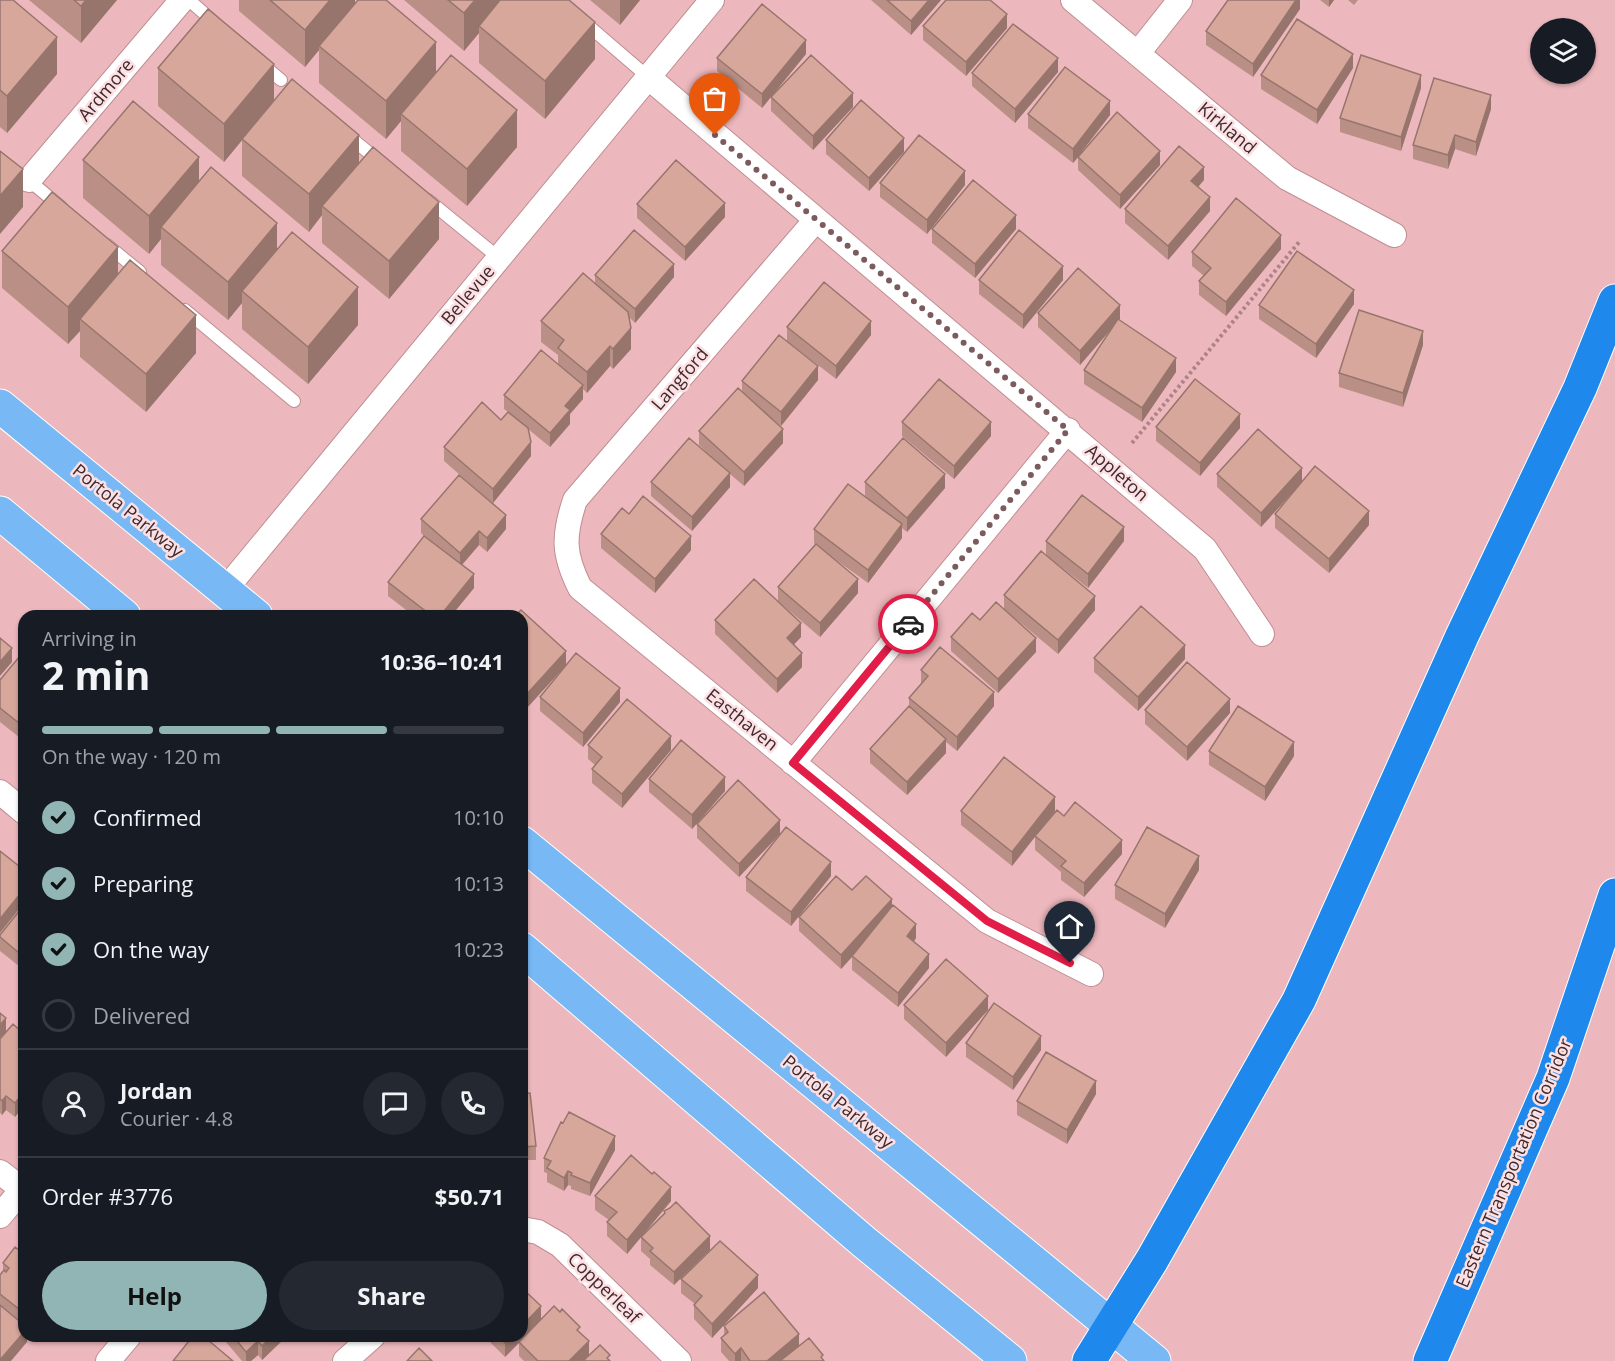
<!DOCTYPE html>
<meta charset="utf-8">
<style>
:root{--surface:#171b24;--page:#242831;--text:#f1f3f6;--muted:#9ea1a6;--line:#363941;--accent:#91b4b5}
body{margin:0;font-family:"Open Sans",sans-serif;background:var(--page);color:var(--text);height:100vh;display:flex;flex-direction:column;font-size:22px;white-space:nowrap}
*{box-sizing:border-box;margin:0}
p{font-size:20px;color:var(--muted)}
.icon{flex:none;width:33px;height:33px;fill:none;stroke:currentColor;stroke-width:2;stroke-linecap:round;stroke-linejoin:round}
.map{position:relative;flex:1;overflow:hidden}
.drawer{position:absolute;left:18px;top:610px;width:510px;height:732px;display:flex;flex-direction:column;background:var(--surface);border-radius:18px;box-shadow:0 2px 4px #0004}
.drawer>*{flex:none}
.fabs{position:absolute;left:1530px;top:18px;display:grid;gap:12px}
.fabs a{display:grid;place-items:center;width:66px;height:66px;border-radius:50%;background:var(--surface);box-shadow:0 2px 4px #0004;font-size:30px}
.pin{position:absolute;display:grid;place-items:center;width:51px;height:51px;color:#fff;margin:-62px -26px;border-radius:50% 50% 50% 0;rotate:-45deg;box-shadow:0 0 6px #0007}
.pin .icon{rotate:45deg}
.courier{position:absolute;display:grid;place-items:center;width:60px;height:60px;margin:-30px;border:4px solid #e11d48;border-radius:50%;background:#fff;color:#222;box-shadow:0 2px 8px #0007}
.overview em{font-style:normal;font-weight:700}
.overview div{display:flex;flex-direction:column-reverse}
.overview{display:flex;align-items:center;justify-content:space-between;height:102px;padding:0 24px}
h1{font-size:39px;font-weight:700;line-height:45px}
.bar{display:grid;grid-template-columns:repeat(4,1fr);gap:9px 6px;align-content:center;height:72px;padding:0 24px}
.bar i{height:8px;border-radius:4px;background:var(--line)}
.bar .on{background:var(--accent)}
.bar p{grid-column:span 4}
.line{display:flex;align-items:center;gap:15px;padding:0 24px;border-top:2px solid var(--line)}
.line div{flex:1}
.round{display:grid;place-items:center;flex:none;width:63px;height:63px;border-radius:32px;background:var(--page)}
ol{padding:0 24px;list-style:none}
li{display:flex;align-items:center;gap:18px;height:66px}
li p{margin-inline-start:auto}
li .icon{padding:6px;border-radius:50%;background:var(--accent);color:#111;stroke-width:4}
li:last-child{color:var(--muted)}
li i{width:33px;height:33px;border:3px solid var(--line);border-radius:50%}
.button{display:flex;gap:12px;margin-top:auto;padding:12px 24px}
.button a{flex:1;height:69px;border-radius:36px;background:var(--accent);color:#111;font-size:24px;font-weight:700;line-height:69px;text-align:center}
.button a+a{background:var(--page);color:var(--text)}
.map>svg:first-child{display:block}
</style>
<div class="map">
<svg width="1615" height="1361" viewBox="0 0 1615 1361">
<rect width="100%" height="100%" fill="#edb8bd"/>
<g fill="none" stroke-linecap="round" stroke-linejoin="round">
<defs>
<path id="lane" d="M189 0 215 23
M584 22 648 77
M262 64 281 80
M346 134 379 161
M26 178 61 207
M428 200 499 258
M107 245 140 272
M185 310 294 401"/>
<path id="street" d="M1073 0 1287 178 1394 235
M1138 53 1180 0
M648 77 1205 549 1262 634
M29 180 182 0
M815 221 575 500C563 536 563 554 580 588L987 921 1091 974
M225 590 712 0
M793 763 1068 430
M0 792 24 812
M0 1172 22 1189
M0 1216 24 1187
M522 1229 538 1232 560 1245 679 1361
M108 1361 129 1336
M345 1361 373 1336"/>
<path id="primary" d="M0 406 256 616
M0 513 124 616
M522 843 1154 1361
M522 949 864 1242 1010 1361"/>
<path id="highway" d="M1089 1361 1152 1260 1299 1000 1462 636 1580 388 1615 301
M1430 1361 1553 1078 1615 895"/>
</defs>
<use href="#lane" stroke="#bf8d92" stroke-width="14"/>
<use href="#street" stroke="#bf8d92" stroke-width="26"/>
<use href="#primary" stroke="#fff" stroke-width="35"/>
<use href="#highway" stroke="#fff" stroke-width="35"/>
<path stroke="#ad8387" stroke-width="4" stroke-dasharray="3 3" stroke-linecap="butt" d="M1132 443 1300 241"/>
<use href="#lane" stroke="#fff" stroke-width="12"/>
<use href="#street" stroke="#fff" stroke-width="24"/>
<use href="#primary" stroke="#78b8f4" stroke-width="33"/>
<use href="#highway" stroke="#1e88ec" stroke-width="33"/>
</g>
<path fill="#ba9086" d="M0 0 57 74 7 133 0 127Z
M29 0H117L81 43Z
M239 0H355V3L436 73 517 147 467 206 401 151V121L386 139 319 83V50L305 67 239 11Z
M404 0H569L595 59 545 119 479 63V33L464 51Z
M590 0H640L620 25Z
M871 0H941L911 35Z
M1300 0V9L1253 77 1206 45V31Z
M1320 0H1334L1329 7Z
M1348 0H1358L1354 5Z
M923 26 1007 28 966 76 923 40Z
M806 54 762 108 717 71V58Z
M158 68 274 101 359 163 439 239 389 299 322 243V215L309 232 242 176V140L224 162 158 106Z
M1353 68 1317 124 1261 89V75Z
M1058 72 1015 123 972 86V73Z
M1421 88 1401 151 1340 132V118Z
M771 97 853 107 813 150 771 111Z
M1491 109 1476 156 1455 149 1448 169 1413 159V145Z
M1028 114 1110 115 1083 150 1160 165 1120 209 1078 170V158L1073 163 1028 128Z
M826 140 904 152 869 191 826 154Z
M83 160 199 182 277 249 358 325 308 384 242 329V303L228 320 161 265V239L149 254 83 198Z
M1204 180 1198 187 1210 211 1168 260 1125 223V209Z
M880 183 965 185 927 234 880 197Z
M637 204 725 217 685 261 637 218Z
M932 229H1016L975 278 932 243Z
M1281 249 1226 316 1199 295V281L1204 276 1192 266V252Z
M2 251 118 273 196 353 146 412 80 357V331L68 344 2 288Z
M595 275 674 277 635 323 629 317 631 349 613 369 610 366 587 393 583 389V399L570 414V424L550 447 528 429 531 456 493 503 506 529 487 552 479 545 462 565 474 588 451 616H414L388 596V582L425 537 421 533V519L491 502 444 461V447L501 420 508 412 504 409V395L558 364V355L541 342V321L595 284Z
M979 280H1063L1023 329 979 294Z
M1354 304 1316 358 1259 319V305Z
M1038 313 1120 319 1119 320 1176 372 1142 422 1084 384V370L1113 327 1080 365 1038 327Z
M787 327 871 335 836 379 787 341Z
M1423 345 1403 407 1339 387V373Z
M818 380 781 426 764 412 783 443 744 486 730 474V487L692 531 651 496V482L718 463 699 445V431L742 392V381Z
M902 422 991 436 954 479 902 436Z
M1156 427 1240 428 1200 476 1156 441Z
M1217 474 1302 482 1261 527 1217 487Z
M865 482 945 488 907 532 902 528V538L868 583 825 552 858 593 820 637 778 601V587L815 544 814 543V529L865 496Z
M629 514 691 550 655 593 601 548V534Z
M1275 514 1369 525 1329 573 1275 528Z
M1046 541H1124L1088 588 1056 563 1095 610 1058 654 1004 609V595L1046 555Z
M522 616 566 665 526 709 522 705Z
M715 620 801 637 794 644 802 667 777 693 715 634Z
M980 620 1036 652 998 693 951 651V637Z
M1094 658 1185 659 1138 711 1094 672Z
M24 659V741L0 722V680Z
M921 670 994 706 957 751 946 742V753L907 795 870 763V749L909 706V698L921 684Z
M540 697 620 702 583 747 540 711Z
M1145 710 1230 713 1187 761 1145 724Z
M588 745 671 750 622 808 592 783V769L595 765 588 759Z
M1209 751 1294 756 1265 801 1209 765Z
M649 779 725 791 692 829 649 792Z
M961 811H1055L1064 816 1122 854 1084 897 1061 880V872L1035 850V837L1012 866 961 825Z
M697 824 780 834 831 876 791 926 746 891V877L780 834 739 877 697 838Z
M1199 870 1165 928 1115 899V885Z
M852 890 892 907 916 938 914 942 929 968 898 1007 852 970V957L841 969 799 931V917Z
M24 905V970L0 951V937Z
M904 1005 988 1010 946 1057 904 1019Z
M24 1034 15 1117 6 1110 2 1115 0 1113V1039Z
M966 1043 1041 1050 1013 1090 966 1057Z
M522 1094 536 1146V1160H522Z
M1096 1094 1067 1144 1017 1115V1101Z
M615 1150 590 1196 571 1189V1186L568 1185 564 1191 547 1182V1173L544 1172V1158Z
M652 1174 671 1201 627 1254 607 1236V1222L609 1220 595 1210V1196Z
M664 1211 710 1236 674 1285 650 1265V1259L641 1251V1237L664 1215Z
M24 1254V1336H27V1342L0 1361V1275L3 1271V1263Z
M681 1279 758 1288 712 1338 694 1319V1305L695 1304 681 1293Z
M527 1293 541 1320 580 1333 583 1361H524L519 1356V1343L505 1357 484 1336H522Z
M724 1326 799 1346 824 1361H729L721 1352V1338L724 1336Z
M221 1336H287L262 1360 258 1355 251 1361H242Z"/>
<path fill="#97756d" d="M86 0H117L81 43V6Z
M330 0H355V7L319 46V50L305 67V30Z
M475 0H507L479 26V33L464 51V13Z
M620 0H640L620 25Z
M929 0H941L911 35V21Z
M1296 0H1300V9L1253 77V64Z
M1329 0H1334L1329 7Z
M1007 14V28L966 76V62Z
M595 22V59L545 119V81Z
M57 37V74L7 133V96Z
M806 40V54L762 108V94Z
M436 42V79L401 114V121L386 139V101Z
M1353 54V68L1317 124V110Z
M1058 58V72L1015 123V109Z
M274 64V102L224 162V124Z
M1421 75V88L1401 151V137Z
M853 93V107L813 150V136Z
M1491 95V109L1476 156V142Z
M1110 101V115L1073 163V149Z
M517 110V147L467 206V169Z
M359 135V172L322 206V215L309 232V194Z
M1455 135V149L1448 169V155Z
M904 138V152L869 191V178Z
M1160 151V165L1120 209V195Z
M199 157V194L161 227V239L149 254V216Z
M1204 167V180L1191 195V181Z
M23 169V207L0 234V196Z
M965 171V185L927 234V220Z
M1210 197V211L1168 260V246Z
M439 202V239L389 299V261Z
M725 203V217L685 261V247Z
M1016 215V229L975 278V264Z
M277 223V261L242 291V303L228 320V282Z
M1281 235V249L1226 316V302Z
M118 247V284L80 319V331L68 344V307Z
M674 264V277L635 323V309Z
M1063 266V280L1023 329V315Z
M358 287V325L308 384V347Z
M1354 290V304L1316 358V344Z
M1120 305V319L1080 365V351Z
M196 315V353L146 412V374Z
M871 321V335L836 379V366Z
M631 328V349L613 369V349Z
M1423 331V345L1403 407V393Z
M610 346V366L587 393V372Z
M1176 358V372L1142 422V408Z
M818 366V380L781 426V412Z
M583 385V399L570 414V424L550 447V433L565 406Z
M1240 414V428L1200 476V463Z
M991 422V436L954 479V466Z
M783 429V443L744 486V472Z
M531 442V456L493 503V489Z
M1302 468V482L1261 527V513Z
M730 473V487L692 531V517Z
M945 474V488L907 532V518Z
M1369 511V525L1329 573V559Z
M506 515V529L487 552V538Z
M902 524V538L868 583V570Z
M1124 527V541L1088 588V574Z
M479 531V545L460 567V553Z
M691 536V550L655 593V579Z
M474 574V588L451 616H440Z
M858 579V593L820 637V623Z
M1095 596V610L1058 654V640Z
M801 623V637L787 652V638Z
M1036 638V652L998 693V679Z
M1185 645V659L1138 711V697Z
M12 648V662L0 676V662Z
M566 651V665L526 709V695Z
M802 653V667L777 693V679Z
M620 688V702L583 747V733Z
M994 692V706L957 751V737Z
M1230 699V713L1187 761V747Z
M671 736V750L622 808V794Z
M946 739V753L907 795V782Z
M1294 742V756L1265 801V787Z
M725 777V791L692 829V815Z
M1055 797V811L1012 866V852Z
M780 820V834L739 877V864Z
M1122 840V854L1084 897V883Z
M1199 856V870L1165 928V914Z
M831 862V876L791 926V912Z
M24 889V903L0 933V919Z
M892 899V913L841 969V955Z
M916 924V938L907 950V936Z
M929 954V968L898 1007V993Z
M988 996V1010L946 1057V1043Z
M6 1018V1032L0 1038V1025Z
M1041 1036V1050L1013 1090V1077Z
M1096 1081V1094L1067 1144V1130Z
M24 1092V1106L15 1117V1103Z
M6 1096V1110L2 1115V1101Z
M615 1136V1150L590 1196V1183Z
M568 1171V1185L564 1191V1178Z
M671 1187V1201L627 1254V1240Z
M710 1236V1250L674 1285V1272Z
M758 1275V1288L712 1338V1324Z
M527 1284V1298L523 1289Z
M541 1306V1320L505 1357V1343L511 1336H522V1326Z
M24 1332V1336H27V1342L11 1361H0Z
M799 1334V1348L784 1361H767Z
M272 1336H287L262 1360V1346Z
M258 1341V1355L251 1361H246V1352Z
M589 1341V1355L583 1361H569Z
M741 1348V1361H735V1354Z"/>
<path fill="#d8a79c" stroke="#97756d" stroke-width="1.5" d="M0 0H13L57 37 7 96 0 90Z
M74 0H86L81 6Z
M270 0H330L305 30Z
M358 0H386L436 42 386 101 319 46Z
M448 0H475L464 13Z
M500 0H569L595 22 545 81 479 26Z
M887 0H929L911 21Z
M946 0H990L1007 14 966 62 923 26Z
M1228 0H1296L1253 64 1206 31Z
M762 4 806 40 762 94 717 58Z
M208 9 274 64 224 124 158 68Z
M1297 19 1353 54 1317 110 1261 75Z
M1013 24 1058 58 1015 109 972 73Z
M451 55 517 110 467 169 401 114Z
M811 55 853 93 813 136 771 97Z
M1361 55 1421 75 1401 137 1340 118Z
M1065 67 1110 101 1073 149 1028 114Z
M1434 78 1491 95 1476 142 1455 135 1448 155 1413 145Z
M292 79 359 135 309 194 242 139Z
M861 100 904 138 869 178 826 140Z
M133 101 199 157 149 216 83 160Z
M1117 112 1160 151 1120 195 1078 157Z
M919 135 965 171 927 220 880 183Z
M1179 146 1204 167 1191 181 1210 197 1168 246 1125 209Z
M373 147 439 202 389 261 322 206Z
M0 151 23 169 0 196Z
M676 160 725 203 685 247 637 204Z
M211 167 277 223 228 282 161 227Z
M973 180 1016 215 975 264 932 229Z
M52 192 118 247 68 307 2 251Z
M1236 198 1281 235 1226 302 1199 281 1211 268 1192 252Z
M634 230 674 264 635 309 595 275Z
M1019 230 1063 266 1023 315 979 280Z
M292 232 358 287 308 347 242 291Z
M1297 251 1354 290 1316 344 1259 305Z
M130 260 196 315 146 374 80 319Z
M1078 268 1120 305 1080 351 1038 313Z
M583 273 628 312 631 328 613 349 610 346 587 372 558 348 564 340 541 321Z
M824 282 871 321 836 366 787 327Z
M1359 310 1423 331 1403 393 1339 373Z
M1118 319 1176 358 1142 408 1084 370Z
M779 335 818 366 781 412 742 381Z
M541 350 583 385 565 406 570 410 550 433 504 395Z
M939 379 991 422 954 466 902 422Z
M1195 379 1240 414 1200 463 1156 427Z
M738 388 783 429 744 472 699 431Z
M482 402 501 420 508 412 528 428 531 442 493 489 444 447Z
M1258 429 1302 468 1261 513 1217 474Z
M689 438 730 473 692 517 651 482Z
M903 438 945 474 907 518 865 482Z
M1315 466 1369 511 1329 559 1275 514Z
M459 475 506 515 487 538 479 531 460 553 421 519Z
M848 484 902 524 868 570 814 529Z
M1082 495 1124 527 1088 574 1046 541Z
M643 496 691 536 655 579 601 534 622 508 629 514Z
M424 536 474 574 440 616H432L388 582Z
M816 544 858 579 820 623 778 587Z
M1041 551 1095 596 1058 640 1004 595Z
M754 579 801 623 787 638 802 653 777 679 715 620Z
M996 602 1036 638 998 679 951 637 972 613 980 620Z
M1141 606 1185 645 1138 697 1094 658Z
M521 610 566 651 526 695 522 691V616H515Z
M0 638 12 648 0 662Z
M940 647 994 692 957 737 909 698 928 676 921 670Z
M576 653 620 688 583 733 540 697Z
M20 656 24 659V727L0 708V680Z
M1187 662 1230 699 1187 747 1145 710Z
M627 699 671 736 622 794 592 769 602 757 588 745Z
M909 706 946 739 907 782 870 749Z
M1238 706 1294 742 1265 787 1209 751Z
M681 740 725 777 692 815 649 779Z
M1004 757 1055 797 1012 852 961 811Z
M738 780 780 820 739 864 697 824Z
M1075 802 1122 840 1084 883 1061 866 1066 861 1035 836 1057 810 1064 816Z
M786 827 831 862 791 912 746 877Z
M1147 827 1199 856 1165 914 1115 885Z
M0 851 24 870V889L0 919Z
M836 876 852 890 866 876 892 899 841 955 799 917Z
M24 905V957L0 937V935Z
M893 905 916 924 907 936 929 954 898 993 852 956Z
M946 959 988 996 946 1043 904 1005Z
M994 1003 1041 1036 1013 1077 966 1043Z
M0 1013 6 1018 0 1025Z
M13 1024 24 1034V1092L15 1103 6 1096 2 1101 0 1099V1039Z
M1046 1052 1096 1081 1067 1130 1017 1101Z
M530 1093 536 1146 522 1147V1094Z
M569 1112 615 1136 590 1183 571 1175 572 1173 568 1171 564 1178 547 1168 551 1161 544 1158 561 1122 563 1123Z
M631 1155 652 1174 654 1172 671 1187 627 1240 607 1222 617 1212 595 1196Z
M676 1202 710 1236 674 1272 650 1251 653 1248 641 1237 665 1213 664 1211 670 1208Z
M720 1241 758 1275 712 1324 694 1305 702 1296 681 1279Z
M15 1247 24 1254V1313L0 1294V1275L4 1270 6 1272 9 1268 3 1263Z
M522 1279 527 1284 523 1289 541 1306 522 1326Z
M764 1292 799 1334 767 1361H750L741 1348 735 1354 721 1338 728 1332 724 1326Z
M0 1305 24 1325V1332L0 1360Z
M554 1306 560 1312 562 1309 580 1327 577 1330 589 1341 569 1361H538L519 1342Z
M193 1336H206L210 1339 208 1340 233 1361H173Z
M233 1336H272L262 1346 258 1341 246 1352Z
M498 1336H511L505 1343Z
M809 1338 823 1355 821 1357 824 1361H780Z
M600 1345 610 1355 607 1358 610 1361H583Z
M419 1348 432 1361H407Z"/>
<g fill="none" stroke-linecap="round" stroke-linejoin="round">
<path stroke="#7b5b5e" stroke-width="6" stroke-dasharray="0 10.8" d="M715 135 1068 430 908 624"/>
<path stroke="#e11d48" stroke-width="8" d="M908 624 793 763 987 921 1070 963"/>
</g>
<g text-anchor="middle" stroke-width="5" stroke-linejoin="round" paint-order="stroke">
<g font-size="18" fill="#3e292b" stroke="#fce0e3">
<text transform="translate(106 90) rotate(-50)" y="6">Ardmore</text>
<text transform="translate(1227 128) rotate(40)" y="6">Kirkland</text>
<text transform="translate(468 295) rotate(-50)" y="6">Bellevue</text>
<text transform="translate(680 379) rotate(-49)" y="6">Langford</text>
<text transform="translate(1117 473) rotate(41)" y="6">Appleton</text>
<text transform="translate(128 511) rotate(39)" y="6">Portola Parkway</text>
<text transform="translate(742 720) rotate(39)" y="6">Easthaven</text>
<text transform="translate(838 1102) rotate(39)" y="6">Portola Parkway</text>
<text transform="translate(1514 1163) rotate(-67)" y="6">Eastern Transportation Corridor</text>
<text transform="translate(604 1288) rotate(44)" y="6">Copperleaf</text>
</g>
</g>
</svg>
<div class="fabs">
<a><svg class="icon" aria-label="layers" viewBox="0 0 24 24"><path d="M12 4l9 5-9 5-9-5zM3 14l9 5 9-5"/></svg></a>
</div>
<div class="pin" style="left:715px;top:135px;background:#ea580c"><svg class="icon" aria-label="bag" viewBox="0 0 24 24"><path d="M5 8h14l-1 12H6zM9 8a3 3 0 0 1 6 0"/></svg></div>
<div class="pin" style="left:1070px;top:963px;background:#1f2937"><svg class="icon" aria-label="home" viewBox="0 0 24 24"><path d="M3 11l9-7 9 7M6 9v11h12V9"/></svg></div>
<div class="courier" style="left:908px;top:624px"><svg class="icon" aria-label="car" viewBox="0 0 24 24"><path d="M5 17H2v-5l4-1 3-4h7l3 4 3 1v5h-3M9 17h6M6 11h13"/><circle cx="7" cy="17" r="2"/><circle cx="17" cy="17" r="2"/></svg></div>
<section class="drawer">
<div class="overview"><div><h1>2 min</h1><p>Arriving in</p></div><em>10:36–10:41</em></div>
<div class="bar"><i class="on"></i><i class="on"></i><i class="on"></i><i></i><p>On the way · 120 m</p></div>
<ol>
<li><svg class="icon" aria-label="check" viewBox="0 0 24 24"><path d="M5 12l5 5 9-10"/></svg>Confirmed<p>10:10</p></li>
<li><svg class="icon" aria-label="check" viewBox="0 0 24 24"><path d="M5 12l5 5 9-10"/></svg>Preparing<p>10:13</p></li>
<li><svg class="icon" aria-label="check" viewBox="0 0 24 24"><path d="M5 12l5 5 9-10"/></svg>On the way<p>10:23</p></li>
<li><i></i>Delivered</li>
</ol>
<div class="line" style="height:108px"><a class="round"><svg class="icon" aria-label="person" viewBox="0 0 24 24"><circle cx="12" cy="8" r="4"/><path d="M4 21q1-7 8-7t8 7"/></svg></a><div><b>Jordan</b><p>Courier · 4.8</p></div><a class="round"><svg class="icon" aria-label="chat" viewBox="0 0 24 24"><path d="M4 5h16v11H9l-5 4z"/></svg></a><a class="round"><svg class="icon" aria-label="phone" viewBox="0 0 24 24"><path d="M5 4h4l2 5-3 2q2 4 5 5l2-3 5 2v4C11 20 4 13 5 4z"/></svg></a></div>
<div class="line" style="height:78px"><div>Order #3776</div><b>$50.71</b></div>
<div class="button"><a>Help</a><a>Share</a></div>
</section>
</div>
